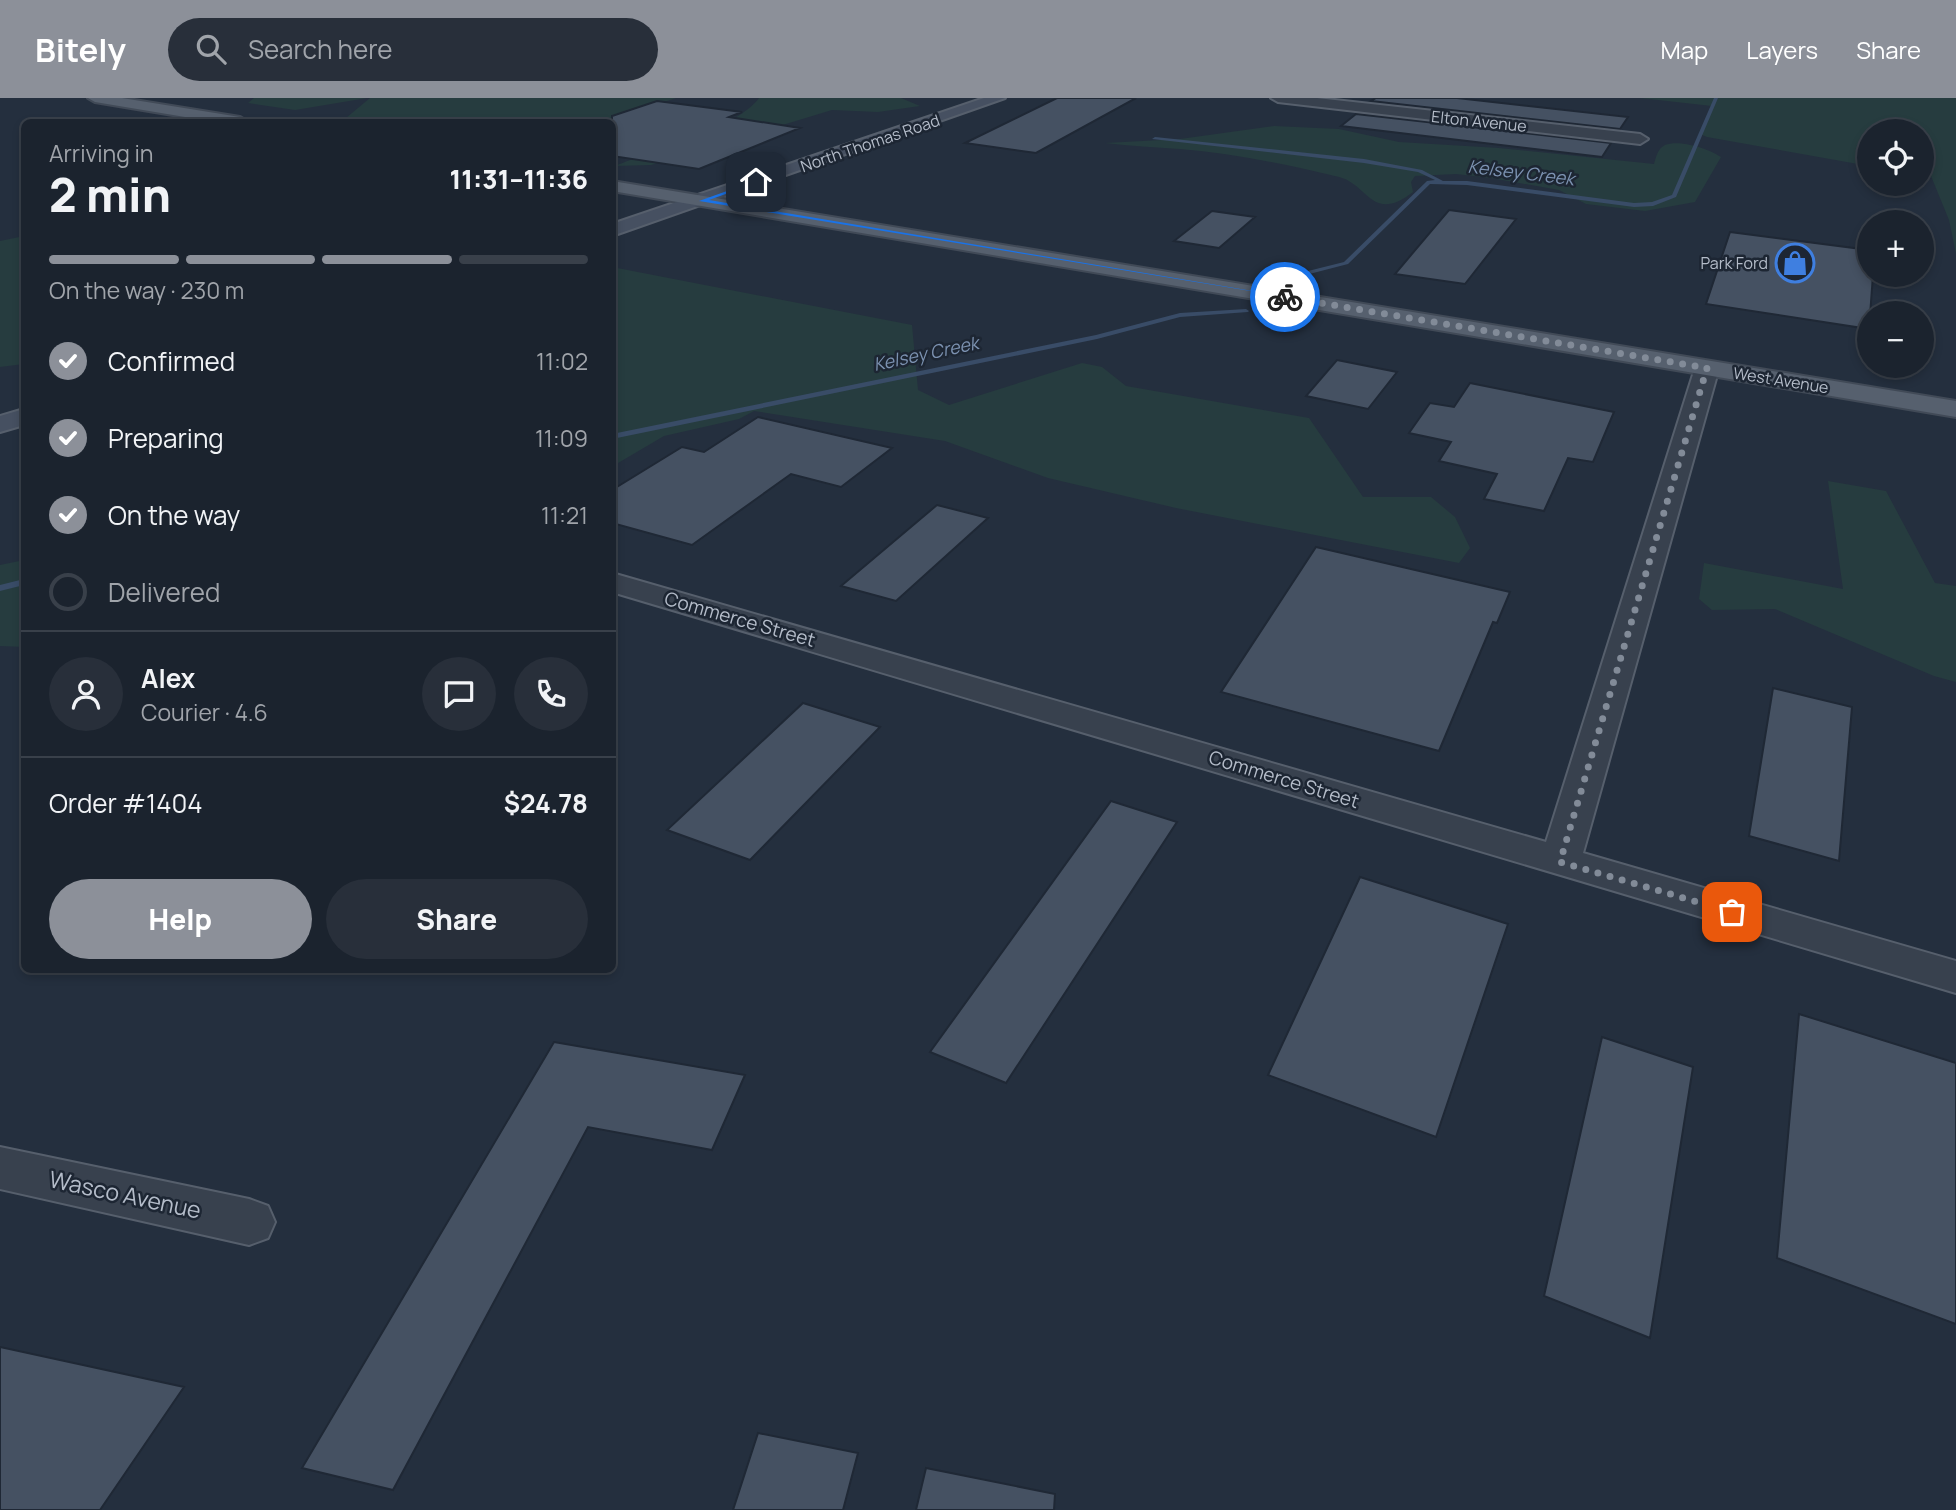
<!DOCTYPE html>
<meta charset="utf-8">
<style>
:root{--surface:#1b232e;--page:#282f3a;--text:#f1f3f6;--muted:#a0a4aa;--line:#39404a;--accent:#8c9099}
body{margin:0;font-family:Manrope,sans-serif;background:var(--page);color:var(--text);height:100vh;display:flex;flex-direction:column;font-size:26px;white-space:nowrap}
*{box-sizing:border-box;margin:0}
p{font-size:23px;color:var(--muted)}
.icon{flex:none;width:38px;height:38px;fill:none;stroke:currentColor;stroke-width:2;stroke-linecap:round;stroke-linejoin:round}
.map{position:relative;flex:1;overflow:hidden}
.side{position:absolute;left:21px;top:21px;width:595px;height:854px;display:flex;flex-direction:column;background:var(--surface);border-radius:10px;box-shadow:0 4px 10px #0003,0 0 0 2px var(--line)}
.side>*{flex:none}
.fabs{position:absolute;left:1857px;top:21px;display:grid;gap:14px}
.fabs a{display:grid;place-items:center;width:77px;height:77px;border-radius:50%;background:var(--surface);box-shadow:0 4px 10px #0003,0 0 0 2px var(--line);font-size:35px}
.pin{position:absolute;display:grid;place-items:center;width:60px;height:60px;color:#fff;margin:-30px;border-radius:14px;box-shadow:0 4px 10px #0006}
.courier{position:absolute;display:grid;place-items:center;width:70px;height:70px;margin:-35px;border:5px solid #1a73e8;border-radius:50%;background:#fff;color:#222;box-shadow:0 2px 9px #0007}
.summary em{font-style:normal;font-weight:800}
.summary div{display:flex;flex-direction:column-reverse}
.summary{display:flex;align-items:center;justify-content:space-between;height:119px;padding:0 28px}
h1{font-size:46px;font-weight:800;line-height:52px}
.bar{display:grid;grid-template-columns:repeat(4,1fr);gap:10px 7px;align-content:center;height:84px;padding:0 28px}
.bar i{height:9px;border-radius:5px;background:var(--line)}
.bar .current{background:var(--accent)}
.bar p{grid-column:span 4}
.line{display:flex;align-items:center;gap:18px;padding:0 28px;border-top:2px solid var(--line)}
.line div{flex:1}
.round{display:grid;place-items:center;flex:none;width:74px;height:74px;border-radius:37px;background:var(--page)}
ol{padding:0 28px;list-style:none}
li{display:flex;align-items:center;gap:21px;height:77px}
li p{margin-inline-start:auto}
li .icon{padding:7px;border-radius:50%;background:var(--accent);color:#fff;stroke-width:4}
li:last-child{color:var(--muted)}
li i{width:38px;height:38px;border:4px solid var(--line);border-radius:50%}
.primary-button{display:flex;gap:14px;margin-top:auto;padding:14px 28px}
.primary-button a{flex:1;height:80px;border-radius:42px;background:var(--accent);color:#fff;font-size:28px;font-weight:800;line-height:80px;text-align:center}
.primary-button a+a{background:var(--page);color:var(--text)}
header{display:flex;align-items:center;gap:42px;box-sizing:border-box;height:98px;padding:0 35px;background:var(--accent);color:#fff}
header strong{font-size:33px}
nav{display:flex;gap:38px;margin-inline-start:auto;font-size:24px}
.search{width:490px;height:63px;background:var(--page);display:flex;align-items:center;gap:18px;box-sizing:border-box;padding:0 24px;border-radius:38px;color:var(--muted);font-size:26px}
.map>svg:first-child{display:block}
</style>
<header>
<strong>Bitely</strong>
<div class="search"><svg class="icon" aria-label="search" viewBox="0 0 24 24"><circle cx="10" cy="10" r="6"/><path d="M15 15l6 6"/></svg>Search here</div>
<nav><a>Map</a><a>Layers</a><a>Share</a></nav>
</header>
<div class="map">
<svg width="1956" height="1412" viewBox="0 0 1956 1412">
<rect width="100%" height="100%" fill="#242f3e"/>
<path fill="#263c3f" d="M254 0H367L295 12 248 5Z
M370 0H676L604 24H346V20Z
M759 0H901L920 8 878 14 832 12 651 67 615 68C654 52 736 31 759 0Z
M1640 0H1956V156L1949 122 1931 78 1922 76V33H1869V68L1707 39 1700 36 1712 8Z
M1274 28 1339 31 1399 44 1499 50 1654 66C1656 59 1658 50 1665 47 1679 41 1710 51 1721 59L1695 104 1645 113 1586 106 1559 92 1491 80 1456 76 1415 78 1411 84 1413 94C1372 126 1368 86 1339 79 1288 67 1233 55 1180 51 1155 49 1130 48 1105 45L1180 41Z
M24 138V266L0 269V143Z
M612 169 912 227 918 292 949 307 1082 265 1102 269 1126 288 1309 320 1363 399H1431L1455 419 1470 450 1459 465 1176 410 1048 380 945 343 754 313 739 321 664 338 613 368Z
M1828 383 1886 393 1935 485 1956 488V584L1934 578 1775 511 1712 512 1699 501 1704 465 1843 491Z
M24 462V549L0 548V467Z"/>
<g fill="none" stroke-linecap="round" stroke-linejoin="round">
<path fill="#394c67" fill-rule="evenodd" d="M1714 0H1718L1676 99 1653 108 1634 109 1467 87 1430 86 1348 166 1290 181 1287 179 1288 178 1344 164 1427 83 1435 82 1418 74 1364 65 1152 41 1155 39 1364 61 1422 72 1443 83H1467L1634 105 1652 104 1672 97Z
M1246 211 1249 213 1248 214 1180 219 1097 241 612 341V336L1096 237 1180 215Z
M24 481V487L0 493V487Z"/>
</g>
<path fill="#455162" stroke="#1f2835" stroke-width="2" d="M1057 0H1136L1036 55 965 45Z
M1376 0H1457L1628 19 1620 31 1371 3Z
M657 3 742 14 729 19 800 30 699 71 612 58V18Z
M1356 16 1611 45 1602 59 1341 28Z
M1449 112 1516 121 1465 186 1395 176Z
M1212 113 1255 119 1219 150 1174 143Z
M1730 134 1869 152V177H1873L1869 231 1706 206Z
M1337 262 1397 274 1368 311 1306 298Z
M1470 285 1614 314 1593 364 1568 360 1544 413 1484 401 1497 376 1439 363 1451 344 1409 335 1430 305 1454 309Z
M758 319 892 350 841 389 791 376 692 447 612 425V392L682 349 704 354Z
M937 407 988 420 896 503 841 488Z
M1316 449 1510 494 1497 525 1493 524 1439 653 1221 594Z
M1773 590 1852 609 1839 763 1749 738Z
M803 605 880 629 750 762 667 732Z
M1111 703 1177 724 1006 985 930 954Z
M1360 779 1508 826 1436 1039 1268 977Z
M1799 916 1956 965V1226L1777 1160Z
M1602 939 1693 969 1650 1240 1544 1198Z
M554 944 745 977 712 1052 588 1029 393 1392 302 1370Z
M0 1249 184 1289 100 1412H0Z
M758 1335 858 1355 843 1412H733Z
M926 1370 1055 1396 1054 1412H916Z"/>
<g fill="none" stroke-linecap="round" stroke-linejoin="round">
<defs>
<path id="street" d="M1271 0H1317L1640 36 1648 41 1640 46 1278 4Z
M1707 263 1715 265 1719 270 1583 755 1956 863V895L612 494V475L1546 744 1695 270 1699 265Z
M0 1049 249 1101 268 1108 275 1124 268 1140 249 1147 0 1091Z"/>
<path id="secondary" d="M984 0H1005L612 138V126Z
M24 311V327L0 334V318Z"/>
<path id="primary" d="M88 0H122L240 19 248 24H215L95 4Z
M612 83 1956 303V319L612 93Z"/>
</defs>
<use href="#street" stroke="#565f6c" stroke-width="4"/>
<use href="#secondary" stroke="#565f6c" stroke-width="4"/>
<use href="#primary" stroke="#414a57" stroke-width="4"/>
<use href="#street" fill="#38414e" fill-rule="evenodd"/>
<use href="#secondary" fill="#465061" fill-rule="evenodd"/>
<use href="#primary" fill="#56606e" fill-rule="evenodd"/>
</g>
<path fill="#1a73e8" d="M755 83 759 84 709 102 1288 199 699 103Z"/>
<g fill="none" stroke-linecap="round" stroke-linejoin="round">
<path stroke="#828b98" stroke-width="7" stroke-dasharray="0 12.6" d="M1285 199 1707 270 1560 764 1732 814"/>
</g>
<defs>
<symbol id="shop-ring" viewBox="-11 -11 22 22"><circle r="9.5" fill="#1d2633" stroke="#3f7fe0" stroke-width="1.5"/><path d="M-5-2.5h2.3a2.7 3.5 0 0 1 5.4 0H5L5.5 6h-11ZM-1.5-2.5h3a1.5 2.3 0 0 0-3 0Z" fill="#3f7fe0"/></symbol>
</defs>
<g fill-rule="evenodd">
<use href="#shop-ring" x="1773" y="143" width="44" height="44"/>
</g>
<g text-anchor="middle" stroke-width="5" stroke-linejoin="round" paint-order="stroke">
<g font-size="16" fill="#b4bcc9" stroke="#1d2633">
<text transform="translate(1479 23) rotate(6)" y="6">Elton Avenue</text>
<text transform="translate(870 45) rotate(-19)" y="6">North Thomas Road</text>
<text transform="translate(1781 282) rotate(9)" y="6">West Avenue</text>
</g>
<g font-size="16" fill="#b4bcc9" stroke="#1d2633" text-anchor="end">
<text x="1768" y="171">Park Ford</text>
</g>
<g font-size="18" font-style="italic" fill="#7c92b1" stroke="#1d2633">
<text transform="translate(1521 75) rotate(7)" y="6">Kelsey Creek</text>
<text transform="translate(926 256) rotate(-12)" y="6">Kelsey Creek</text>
</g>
<g font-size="19" fill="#b4bcc9" stroke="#1d2633">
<text transform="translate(740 521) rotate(16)" y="7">Commerce Street</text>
<text transform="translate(1284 681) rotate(17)" y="7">Commerce Street</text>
</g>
<g font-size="23" fill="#b4bcc9" stroke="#1d2633">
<text transform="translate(125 1097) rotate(12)" y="8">Wasco Avenue</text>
</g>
</g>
</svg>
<div class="fabs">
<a><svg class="icon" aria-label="locate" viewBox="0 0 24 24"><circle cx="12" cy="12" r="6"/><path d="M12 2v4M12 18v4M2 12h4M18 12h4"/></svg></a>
<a>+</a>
<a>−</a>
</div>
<div class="pin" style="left:1732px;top:814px;background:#ea580c"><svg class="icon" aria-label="bag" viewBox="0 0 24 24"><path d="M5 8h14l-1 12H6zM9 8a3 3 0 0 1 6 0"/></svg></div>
<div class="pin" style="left:756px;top:84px;background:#1f2937"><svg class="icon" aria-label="home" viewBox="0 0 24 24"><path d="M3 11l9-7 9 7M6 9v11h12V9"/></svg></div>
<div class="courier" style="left:1285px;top:199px"><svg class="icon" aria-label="bike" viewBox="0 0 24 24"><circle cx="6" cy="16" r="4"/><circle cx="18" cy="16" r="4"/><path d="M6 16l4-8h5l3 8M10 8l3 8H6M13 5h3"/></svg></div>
<section class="side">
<div class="summary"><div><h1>2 min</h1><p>Arriving in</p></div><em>11:31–11:36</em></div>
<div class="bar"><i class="current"></i><i class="current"></i><i class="current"></i><i></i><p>On the way · 230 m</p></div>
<ol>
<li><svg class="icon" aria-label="check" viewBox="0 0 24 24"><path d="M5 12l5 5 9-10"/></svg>Confirmed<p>11:02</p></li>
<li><svg class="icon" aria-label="check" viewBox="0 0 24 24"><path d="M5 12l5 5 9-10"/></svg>Preparing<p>11:09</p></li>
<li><svg class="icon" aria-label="check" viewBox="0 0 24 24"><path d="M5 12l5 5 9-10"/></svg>On the way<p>11:21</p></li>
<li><i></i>Delivered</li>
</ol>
<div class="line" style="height:126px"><a class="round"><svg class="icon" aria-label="person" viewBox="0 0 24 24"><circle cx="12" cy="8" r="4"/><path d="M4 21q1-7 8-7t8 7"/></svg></a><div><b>Alex</b><p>Courier · 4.6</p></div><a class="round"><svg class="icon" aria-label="chat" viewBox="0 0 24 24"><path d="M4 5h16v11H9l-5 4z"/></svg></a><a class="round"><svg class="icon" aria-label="phone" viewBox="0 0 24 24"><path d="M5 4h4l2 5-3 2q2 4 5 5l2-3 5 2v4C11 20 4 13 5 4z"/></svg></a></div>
<div class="line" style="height:91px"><div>Order #1404</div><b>$24.78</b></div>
<div class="primary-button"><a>Help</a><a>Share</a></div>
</section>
</div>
